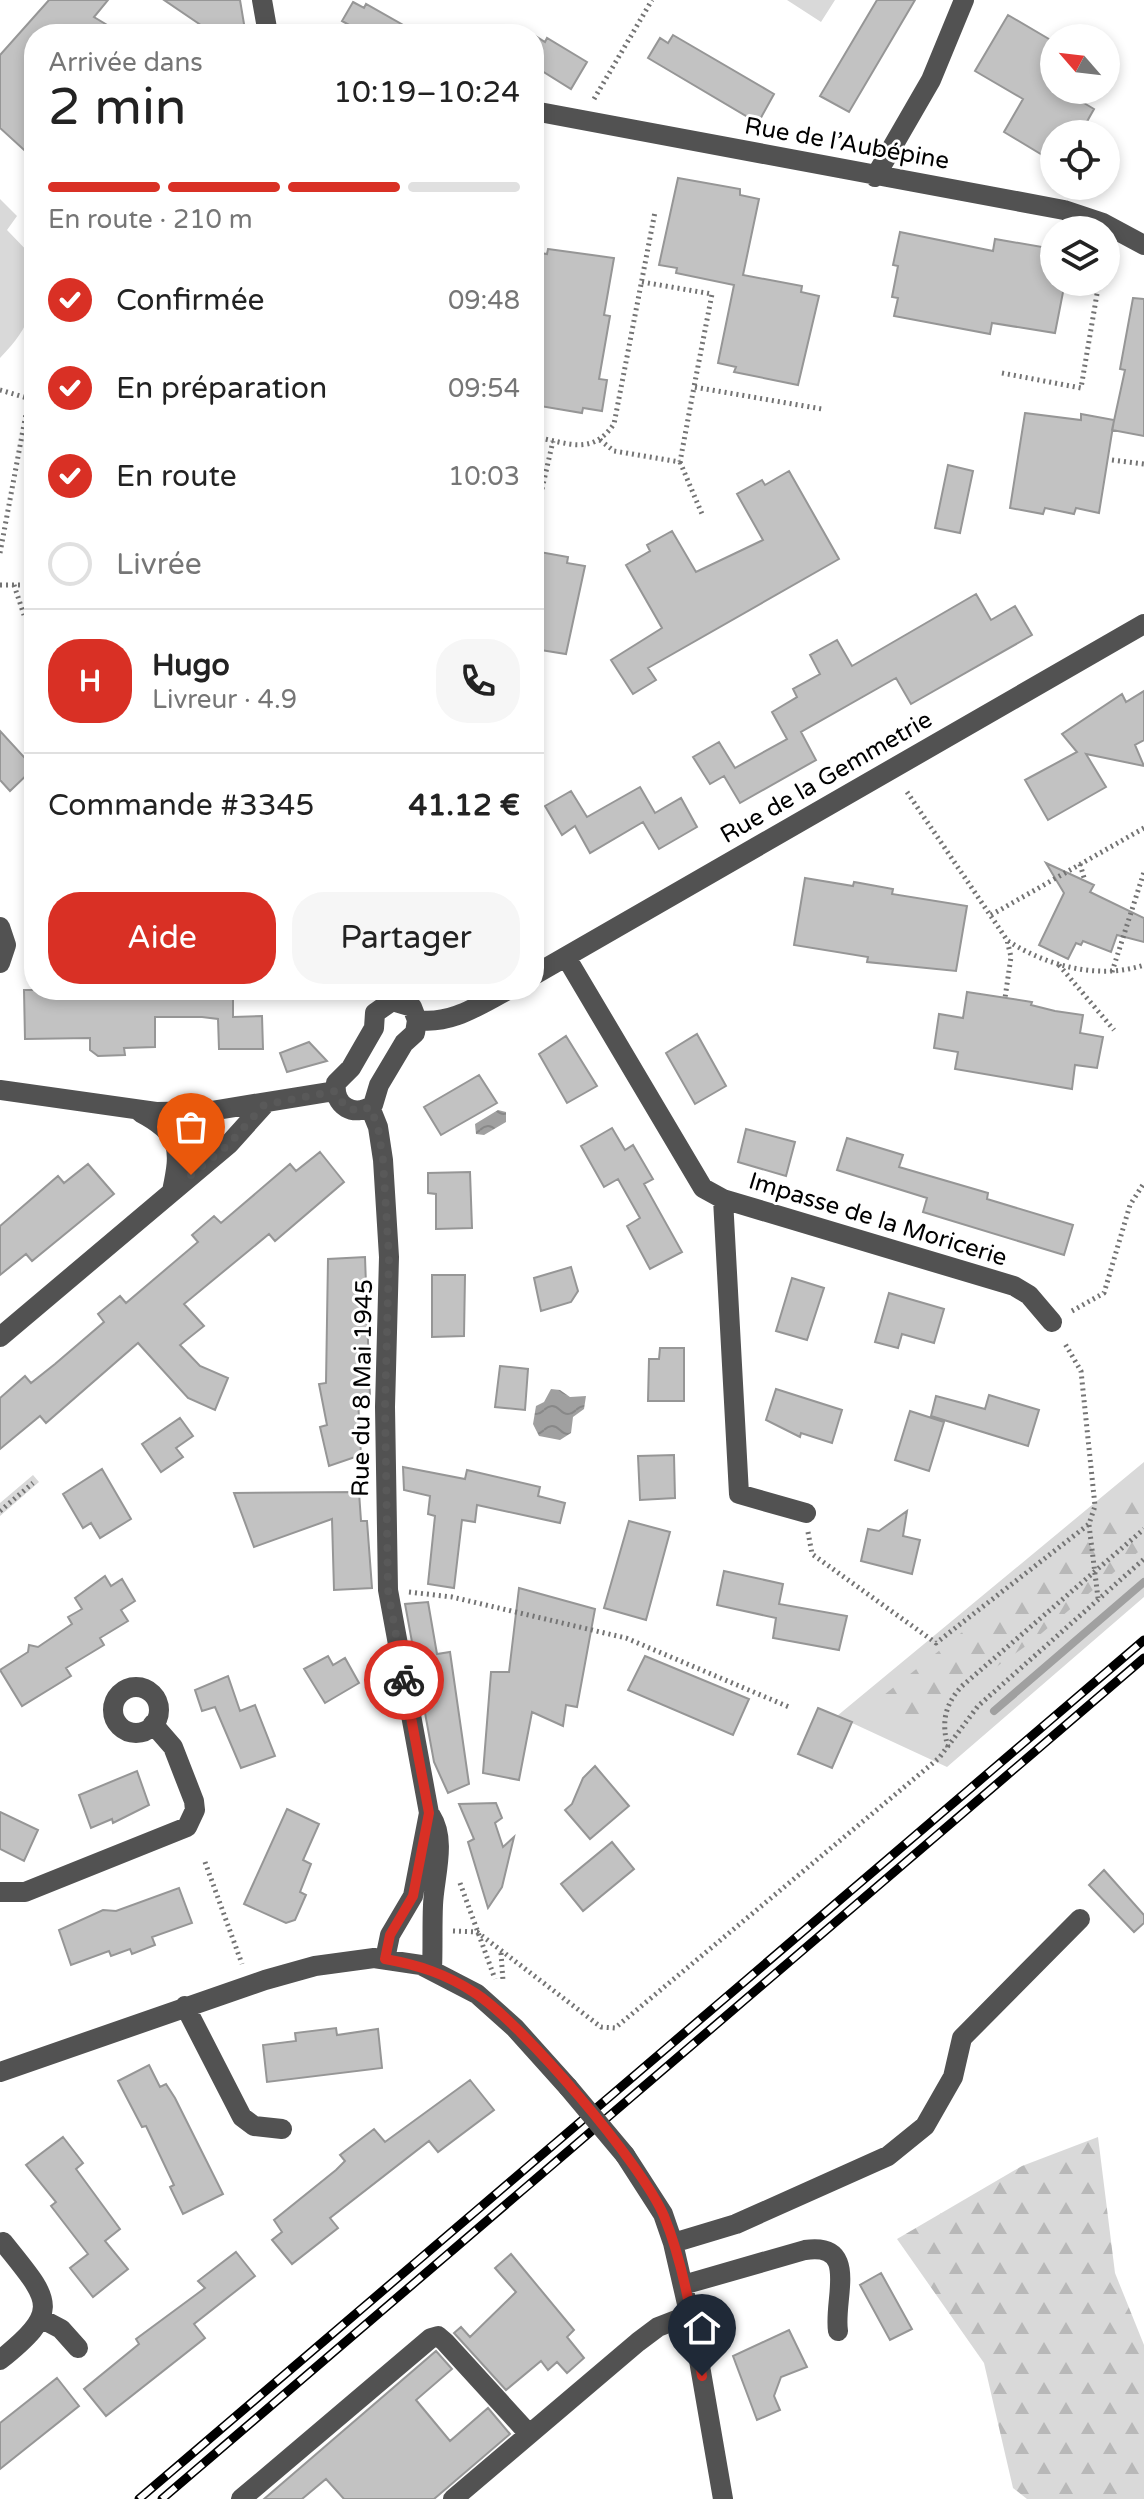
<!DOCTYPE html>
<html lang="fr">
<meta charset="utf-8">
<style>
:root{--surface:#fff;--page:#f6f6f6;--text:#222;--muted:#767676;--line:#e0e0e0;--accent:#d93025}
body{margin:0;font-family:"Varela Round",sans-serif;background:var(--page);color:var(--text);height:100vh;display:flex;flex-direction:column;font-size:30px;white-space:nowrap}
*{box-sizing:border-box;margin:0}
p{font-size:26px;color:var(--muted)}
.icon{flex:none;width:44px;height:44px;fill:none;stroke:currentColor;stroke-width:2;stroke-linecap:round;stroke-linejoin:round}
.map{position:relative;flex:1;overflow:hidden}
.drawer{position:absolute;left:24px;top:24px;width:520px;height:976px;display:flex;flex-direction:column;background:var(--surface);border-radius:32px;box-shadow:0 4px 12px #0003}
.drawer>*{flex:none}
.needle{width:52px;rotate:298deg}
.tools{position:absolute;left:1040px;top:24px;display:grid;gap:16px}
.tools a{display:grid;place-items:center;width:80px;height:80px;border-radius:50%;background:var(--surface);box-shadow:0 4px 12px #0003;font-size:40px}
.pin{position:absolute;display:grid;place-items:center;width:68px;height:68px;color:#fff;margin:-82px -34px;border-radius:50% 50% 50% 0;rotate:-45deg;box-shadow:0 0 8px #0007}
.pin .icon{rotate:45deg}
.courier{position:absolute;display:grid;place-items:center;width:80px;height:80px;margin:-40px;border:6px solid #d93025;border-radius:50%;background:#fff;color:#222;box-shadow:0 2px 10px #0007}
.headline em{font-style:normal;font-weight:600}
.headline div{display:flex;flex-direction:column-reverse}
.headline{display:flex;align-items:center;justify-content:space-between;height:136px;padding:0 24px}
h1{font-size:52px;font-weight:600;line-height:60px}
.bar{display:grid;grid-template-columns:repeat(4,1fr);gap:12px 8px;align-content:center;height:96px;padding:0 24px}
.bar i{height:10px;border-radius:6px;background:var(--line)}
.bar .on{background:var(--accent)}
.bar p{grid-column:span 4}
.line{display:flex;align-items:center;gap:20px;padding:0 24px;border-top:2px solid var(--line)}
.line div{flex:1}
.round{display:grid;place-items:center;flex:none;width:84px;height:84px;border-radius:32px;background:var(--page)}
ol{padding:0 24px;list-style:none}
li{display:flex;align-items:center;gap:24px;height:88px}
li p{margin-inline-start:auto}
li .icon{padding:8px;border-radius:50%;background:var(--accent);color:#fff;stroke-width:4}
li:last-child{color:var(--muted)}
li i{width:44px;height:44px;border:4px solid var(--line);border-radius:50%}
.action{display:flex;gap:16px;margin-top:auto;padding:16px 24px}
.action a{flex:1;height:92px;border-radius:32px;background:var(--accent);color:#fff;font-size:32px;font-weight:600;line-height:92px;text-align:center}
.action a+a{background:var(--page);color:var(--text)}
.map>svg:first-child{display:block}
</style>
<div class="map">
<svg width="1144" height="2499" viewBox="0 0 1144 2499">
<defs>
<pattern id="forest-firs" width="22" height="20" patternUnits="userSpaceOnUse" patternTransform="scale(2)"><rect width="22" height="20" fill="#d9d9d9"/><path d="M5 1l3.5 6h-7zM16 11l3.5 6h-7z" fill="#b8b8b8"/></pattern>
<pattern id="water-waves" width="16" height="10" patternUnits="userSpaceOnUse" patternTransform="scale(2)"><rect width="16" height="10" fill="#a0a0a0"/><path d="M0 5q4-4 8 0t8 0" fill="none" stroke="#888"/></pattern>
</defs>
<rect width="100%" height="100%" fill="#fff"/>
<path fill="#d9d9d9" d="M787 0H835L821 22Z
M0 199 17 216 7 230 34 258C34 306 35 322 0 358Z
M1144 1462V1597L947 1767 837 1716Z
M33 1475 39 1482 0 1516V1503Z"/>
<path fill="url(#forest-firs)" d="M1144 1486V1547L1030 1643 926 1717 904 1719 888 1711 884 1695Z
M1098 2137 1115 2273 1144 2345V2499H1027L1013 2488 984 2363 897 2239 1022 2166Z"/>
<path fill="url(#water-waves)" d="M498 1110 506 1112V1122L484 1135 476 1134 475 1124Z
M551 1389 560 1390 570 1397 586 1396 584 1409 573 1417 571 1433 560 1440 539 1436 533 1424 536 1406 544 1402Z"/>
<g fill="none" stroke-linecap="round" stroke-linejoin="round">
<path stroke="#a0a0a0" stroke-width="8" d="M994 1711 1144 1582"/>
</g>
<path fill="#c2c2c2" stroke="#969696" stroke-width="2" d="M49 0H108L94 17 122 34H34V159L0 128V55Z
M164 0H240L245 30 214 34Z
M877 0H915L849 112 820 96Z
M353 2 364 8 366 4 419 34H348L353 27 342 21Z
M1008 15 1054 42V90H1062L1094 109 1080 134H1054V162L1004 132 1023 99 975 71Z
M534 35 545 42 547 38 587 62 571 89 534 66Z
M673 35 774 94 758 123 648 58 660 38 668 43Z
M678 178 740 189V195L759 199 743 275 802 286 801 292 819 296 798 385 734 372 736 367 718 363 734 285 676 273 677 268 659 265Z
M900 232 993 251 995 239 1054 249V282H1065L1055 333 992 323 990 334 894 316 898 298 892 297 898 266 893 265Z
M548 249 614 258 604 315 610 316 599 379 607 380 602 411 583 408 582 413 534 405V252L547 254Z
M1133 298 1144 299V436L1112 430 1125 370 1120 369Z
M1025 413 1081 420V414L1114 420 1099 513 1076 508 1074 514 1045 508 1043 514 1010 508Z
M948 465 973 471 960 533 935 528Z
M789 471 839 559 648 668 656 680 633 694 611 660 662 628 626 565 650 551 647 545 672 531 696 572 763 540 737 494 762 480 765 485Z
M534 551 568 557 567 563 585 566 566 654 534 649Z
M976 594 991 620 1015 606 1032 635 911 704 896 678 801 732 816 760 740 803 724 776 710 784 693 757 719 742 735 768 787 739 772 712 797 697 793 689 820 674 810 655 837 640 852 666Z
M1144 691V740L1135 745 1144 766 1086 754 1106 787 1048 820 1025 780 1077 752 1062 734 1122 694 1126 702Z
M0 731 34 768 10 791 0 780Z
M640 787 655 813 681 798 697 827 659 849 643 822 590 853 575 826 562 835 545 806 571 791 587 817Z
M1046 863 1094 885 1090 892 1144 918V942L1117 935 1111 952 1083 941 1081 945 1076 943 1068 959 1039 945 1064 893Z
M805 878 853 886 854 882 893 889 892 894 967 906 956 971 867 962 868 957 794 945Z
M24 990H233V1017L262 1016 263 1049H219L218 1019 202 1017H155V1047L124 1048 125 1055 98 1056 90 1050V1038L25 1039Z
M967 992 1032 1002 1031 1005 1055 1011 1083 1015 1080 1033 1103 1037 1097 1068 1075 1065 1072 1089 955 1069 958 1052 934 1048 939 1014 963 1018Z
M697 1034 726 1086 695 1104 666 1053Z
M566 1036 597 1086 567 1103 539 1054Z
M309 1042 327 1061 287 1072 280 1053Z
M479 1075 497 1103 441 1135 424 1107Z
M612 1128 625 1150 633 1145 653 1179 644 1184 682 1252 650 1269 627 1226 640 1218 618 1179 604 1187 581 1146Z
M746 1129 795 1142 786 1176 738 1162Z
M847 1138 903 1155 899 1167 988 1193 987 1199 1073 1225 1064 1255 923 1212 927 1198 837 1170Z
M320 1152 344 1182 275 1241 269 1234 184 1304 204 1326 180 1345 200 1366 228 1378 215 1410 188 1398 138 1343 46 1423 40 1416 0 1449V1398L25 1376 31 1383 55 1364 104 1322 98 1314 120 1296 126 1303 198 1242 192 1235 214 1216 221 1223 290 1164 296 1171Z
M88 1164 114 1194 32 1261 26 1254 0 1275V1226L58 1176 64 1183Z
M470 1172 472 1228 436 1229V1194L428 1193V1173Z
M365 1257 370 1397 358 1399 361 1455 329 1466 320 1427 327 1425 319 1384 326 1383 328 1259Z
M571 1267 578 1291 571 1302 541 1311 534 1278Z
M432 1275H465L464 1336 432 1337Z
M792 1278 824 1288 807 1340 776 1331Z
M889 1293 944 1309 934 1343 902 1334 898 1348 875 1342Z
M660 1348H684V1401H648L649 1359H659Z
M500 1366 528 1369 525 1410 495 1407Z
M776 1389 842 1410 832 1443 801 1433 800 1437 766 1420Z
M989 1395 1039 1410 1028 1446 931 1416 936 1396 985 1409Z
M910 1411 944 1422 929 1471 895 1460Z
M180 1418 193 1436 176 1448 183 1457 161 1472 142 1444Z
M674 1455 675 1498 640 1500 638 1456Z
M403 1467 465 1479 467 1470 540 1487 538 1496 565 1503 560 1523 477 1505 475 1522 462 1520 454 1588 428 1584 435 1516 428 1514 430 1496 404 1490Z
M102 1469 131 1519 100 1538 91 1523 83 1528 63 1494Z
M359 1492 361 1521H367L372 1588 334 1590 332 1519 254 1547 234 1493Z
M907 1511 903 1536 920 1540 912 1574 861 1561 868 1529 879 1531Z
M629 1521 670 1532 646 1620 604 1608Z
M724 1571 783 1584 779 1604 847 1616 839 1650 773 1638 776 1618 717 1605Z
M105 1576 111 1586 122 1579 135 1601 121 1610 128 1621 100 1638 104 1645 66 1668 71 1676 22 1706 0 1670 28 1652 29 1645 38 1647 72 1624 68 1617 82 1609 75 1598Z
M519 1588 595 1609 577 1707 566 1705 563 1726 532 1712 519 1780 483 1773 491 1672H509Z
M428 1602 437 1654 450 1652 469 1784 448 1793 434 1762 405 1604Z
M328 1656 333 1665 345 1658 359 1683 325 1703 304 1669Z
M645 1656 749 1699 733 1735 628 1690Z
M228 1676 240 1711 255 1705 275 1756 241 1768 215 1707 202 1711 195 1690Z
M818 1708 852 1722 832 1768 798 1754Z
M595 1766 629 1806 590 1839 565 1810 572 1804 583 1778Z
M137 1771 149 1805 113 1823 112 1819 91 1828 79 1795Z
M496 1803 502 1818 495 1823 503 1847 514 1837 502 1887 488 1908 468 1842 474 1839 459 1804Z
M287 1809 319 1824 303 1860 311 1864 300 1892 306 1895 295 1920 286 1923 244 1904Z
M0 1812 38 1830 24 1861 0 1849Z
M612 1842 634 1869 583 1911 561 1884Z
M1104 1870 1144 1915V1923L1134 1932 1089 1885Z
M179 1888 192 1923 152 1937 155 1945 132 1954 130 1949 111 1956 109 1951 71 1965 59 1930 103 1910 116 1911Z
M336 2028 337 2035 378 2029 382 2068 267 2082 263 2045 296 2041 295 2033Z
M149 2065 160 2087 166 2084 175 2098 223 2194 183 2214 170 2187 174 2185 146 2126 142 2127 118 2081Z
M470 2080 494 2110 438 2152 429 2141 330 2218 338 2228 292 2264 272 2240 282 2232 274 2220 336 2170 345 2161 340 2155 374 2129 385 2142Z
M63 2137 83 2163 76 2169 120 2229 105 2241 128 2269 93 2297 70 2268 88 2254 51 2206 56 2202 26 2165Z
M236 2252 255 2276 194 2324 205 2338 106 2416 84 2389 139 2344 136 2339 205 2288 198 2281Z
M511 2254 574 2330 567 2337 584 2358 567 2373 557 2362 548 2370 541 2361 506 2390 454 2333 461 2327 470 2337 516 2292 495 2268Z
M881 2273 912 2329 890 2340 860 2285Z
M789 2330 807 2367 781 2377 774 2396 780 2410 757 2420 733 2356Z
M436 2351 452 2369 416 2400 450 2441 488 2408 510 2434 434 2499H344L326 2479 302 2499H264Z
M57 2378 79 2406 0 2469V2423Z"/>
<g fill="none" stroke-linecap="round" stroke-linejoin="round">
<path stroke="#747474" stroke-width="5" stroke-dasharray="2 4" stroke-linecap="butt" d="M594 99 652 0
M642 282 712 294 694 387
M1002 373 1081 388 1099 282
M0 390 34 400
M534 437C567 442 591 457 614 424L655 212
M600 440 614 451 680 462 694 387 822 409
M1112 460 1144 464
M680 462 702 514
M534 524 553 441
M0 553 29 398 28 339 34 330
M0 585H34
M14 585 24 615
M907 792 1007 940 1011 957 1005 998
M1080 864 1085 881
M991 915 1144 828
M1008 941C1047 966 1099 980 1144 965
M1059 965 1114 1030
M1112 972 1144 872
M1072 1311 1104 1293 1130 1205 1144 1183
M0 1511 33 1483
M1089 1525 1098 1598
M808 1532 812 1554 936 1643 1089 1524 1095 1506 1081 1371 1064 1342
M409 1592 452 1597 626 1638 789 1707
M948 1747C941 1722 945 1704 962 1686L1144 1529
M205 1862 242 1964
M460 1883 495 1979
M453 1931 477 1932 601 2027 615 2028 939 1758 978 1706 1144 1559
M501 1953 503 1981"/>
<path stroke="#525252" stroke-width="20" d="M262 0 268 34
M534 111 1064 210 1103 223 1144 245
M875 177 931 80 964 0
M0 927 6 945 0 963
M566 957 703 1188 723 1199 1014 1286 1029 1295 1052 1322
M534 975 1144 624
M392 1001 412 1007 417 1020 415 1033 404 1043 379 1085 373 1105C354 1118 333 1106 336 1083L351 1068 374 1028 375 1013Z
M417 1020C451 1025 479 1005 508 990
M0 1090 156 1112 211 1111 335 1091
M370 1107 378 1127 383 1160 389 1257 385 1407 388 1590 429 1813 413 1896 390 1935 385 1959
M141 1113C181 1134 181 1149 172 1191
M723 1199 739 1494 806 1513
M0 1337 229 1144 264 1105
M113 1710a23 23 0 1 1 46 0a23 23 0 1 1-46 0Z
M431 1816C447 1841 434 1877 433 1905 432 1926 433 1948 432 1970
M0 1892H25L187 1827 195 1810 194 1801 173 1747 153 1724
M185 2006 242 2117 254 2126 282 2129
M0 2072 265 1980 315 1966 374 1958 421 1965 477 1994 515 2028 568 2087
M625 2155 663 2214 673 2243 696 2343 723 2499
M673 2243 736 2224 888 2156 925 2126 953 2077 962 2038 1080 1919
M683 2285 805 2250C860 2242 833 2299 838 2331
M42 2319 61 2329 78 2348
M0 2360C64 2309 49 2300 3 2242
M241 2499 431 2338 438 2336 445 2342 529 2434
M453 2499 638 2342 658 2327 689 2315"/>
<defs>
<path id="rail" d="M139 2499 1144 1640
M162 2499 1144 1658"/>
</defs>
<use href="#rail" stroke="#000" stroke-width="9"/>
<use href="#rail" stroke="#fff" stroke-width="6" stroke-dasharray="18" stroke-linecap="butt"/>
<path stroke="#525252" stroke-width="20" d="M568 2087 625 2155"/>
</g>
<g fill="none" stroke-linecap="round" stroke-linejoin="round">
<path stroke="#595959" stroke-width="8" stroke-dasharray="0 14.4" d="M191 1175 229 1144 264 1105 335 1091 346 1108 360 1111 370 1107 378 1127 383 1160 389 1257 385 1407 388 1590 404 1680"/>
<path stroke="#d93025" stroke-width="10" d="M404 1680 429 1813 413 1896 390 1935 385 1959C419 1965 446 1974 475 1993 523 2024 642 2164 664 2216 684 2265 693 2324 702 2376"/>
</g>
<g text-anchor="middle" stroke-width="6" stroke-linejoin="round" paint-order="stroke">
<g font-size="24" fill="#000" stroke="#fff">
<text transform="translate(847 143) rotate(10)" y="8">Rue de l’Aubépine</text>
<text transform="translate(826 777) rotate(-30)" y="8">Rue de la Gemmetrie</text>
<text transform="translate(878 1219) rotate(17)" y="8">Impasse de la Moricerie</text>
<text transform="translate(362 1388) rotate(-89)" y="8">Rue du 8 Mai 1945</text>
</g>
</g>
</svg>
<div class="tools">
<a><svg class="needle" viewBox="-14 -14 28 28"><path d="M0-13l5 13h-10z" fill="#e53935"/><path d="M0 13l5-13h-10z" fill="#767676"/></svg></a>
<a><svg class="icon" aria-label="locate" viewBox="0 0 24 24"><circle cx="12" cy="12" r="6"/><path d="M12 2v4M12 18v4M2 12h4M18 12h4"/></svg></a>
<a><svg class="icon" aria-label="layers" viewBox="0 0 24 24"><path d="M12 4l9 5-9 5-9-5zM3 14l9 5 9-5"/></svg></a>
</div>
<div class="pin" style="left:191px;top:1175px;background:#ea580c"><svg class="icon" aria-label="bag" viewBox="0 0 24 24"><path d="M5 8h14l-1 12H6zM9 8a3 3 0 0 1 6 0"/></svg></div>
<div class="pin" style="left:702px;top:2376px;background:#1f2937"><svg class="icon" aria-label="home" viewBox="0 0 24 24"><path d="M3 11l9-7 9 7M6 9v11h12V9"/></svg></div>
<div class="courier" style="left:404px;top:1680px"><svg class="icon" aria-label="bike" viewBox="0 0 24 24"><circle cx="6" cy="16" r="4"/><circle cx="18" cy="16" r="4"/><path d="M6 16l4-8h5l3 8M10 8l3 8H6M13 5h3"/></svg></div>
<section class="drawer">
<div class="headline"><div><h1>2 min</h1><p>Arrivée dans</p></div><em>10:19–10:24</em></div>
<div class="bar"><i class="on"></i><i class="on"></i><i class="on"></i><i></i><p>En route · 210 m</p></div>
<ol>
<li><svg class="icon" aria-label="check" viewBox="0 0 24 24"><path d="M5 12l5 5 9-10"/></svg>Confirmée<p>09:48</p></li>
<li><svg class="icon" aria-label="check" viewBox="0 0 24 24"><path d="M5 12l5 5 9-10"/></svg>En préparation<p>09:54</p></li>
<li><svg class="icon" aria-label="check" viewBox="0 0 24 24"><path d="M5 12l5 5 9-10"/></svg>En route<p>10:03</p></li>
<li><i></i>Livrée</li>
</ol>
<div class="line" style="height:144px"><b class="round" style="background:var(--accent);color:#fff">H</b><div><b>Hugo</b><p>Livreur · 4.9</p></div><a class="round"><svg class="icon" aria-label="phone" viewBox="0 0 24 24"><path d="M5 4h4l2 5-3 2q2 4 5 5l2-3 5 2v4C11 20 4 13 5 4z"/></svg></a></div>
<div class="line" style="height:104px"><div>Commande #3345</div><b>41.12 €</b></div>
<div class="action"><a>Aide</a><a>Partager</a></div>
</section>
</div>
